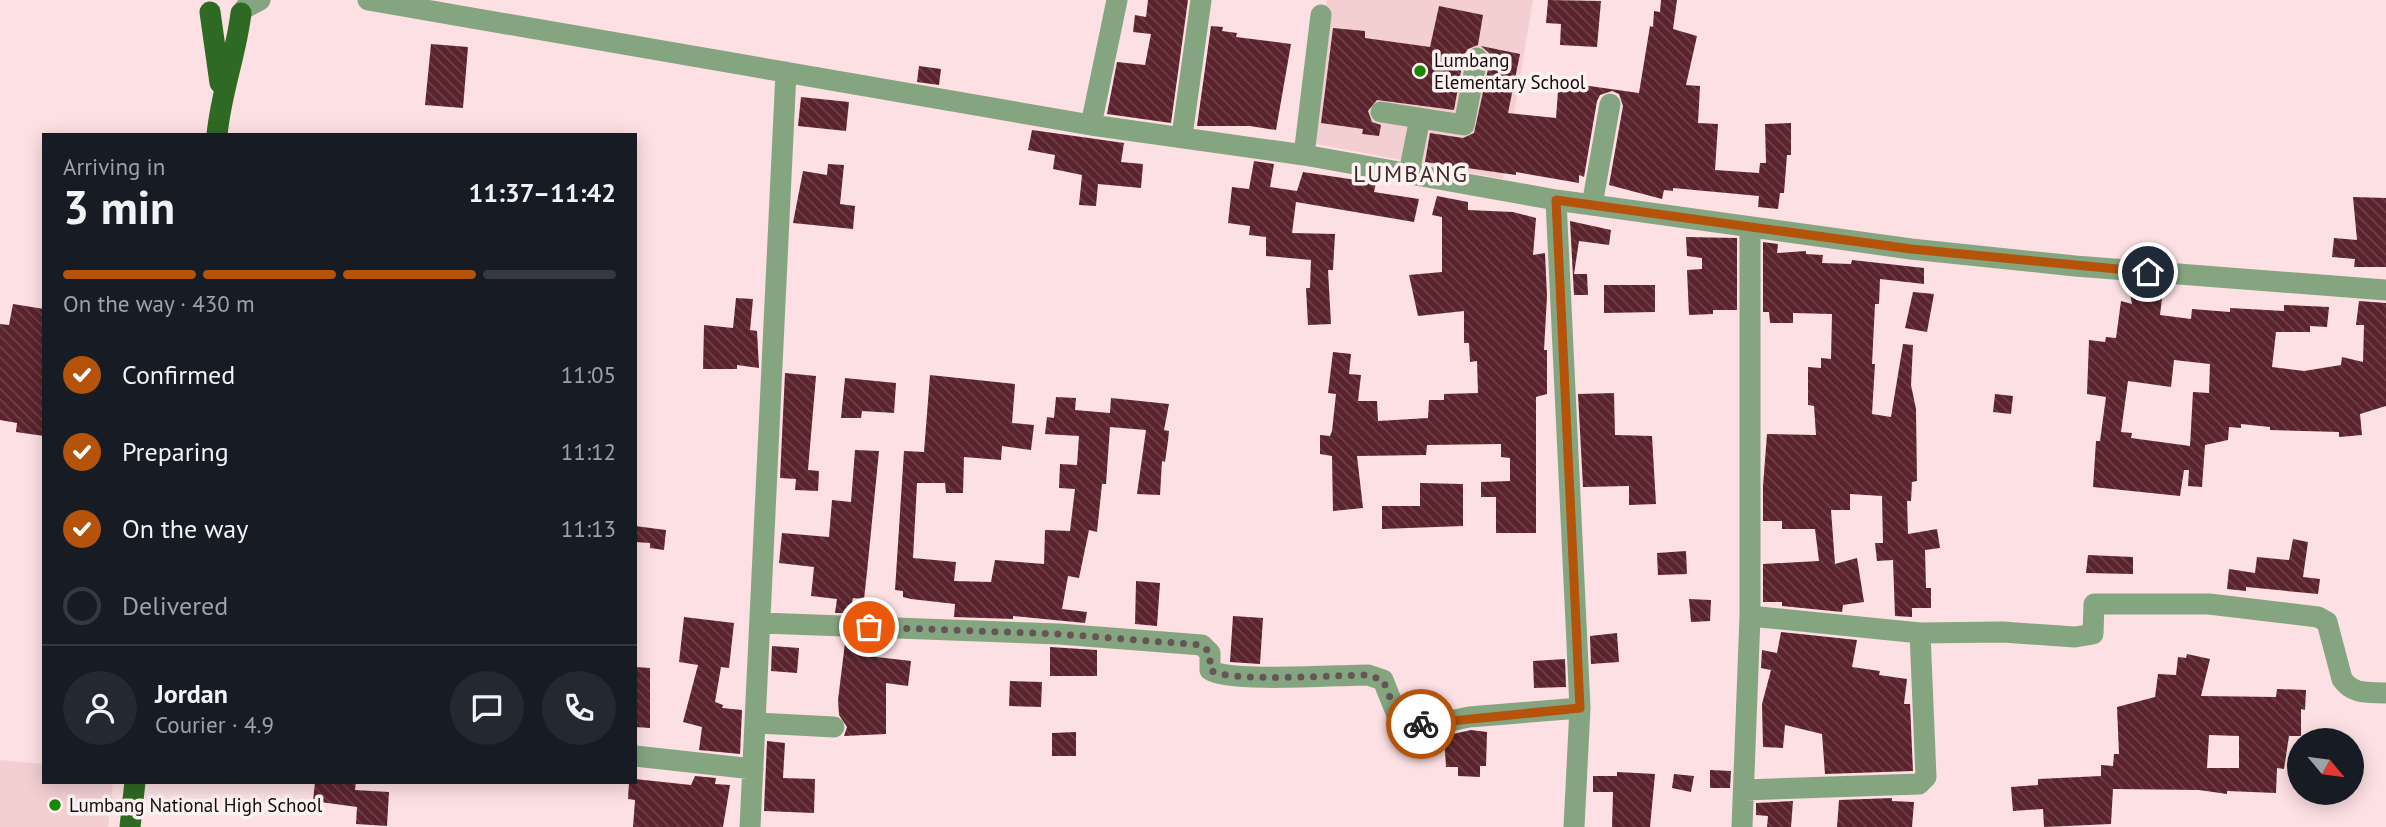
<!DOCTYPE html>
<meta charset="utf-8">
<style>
:root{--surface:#171b24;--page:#242831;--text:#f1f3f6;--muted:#9ea1a6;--line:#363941;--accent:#b45309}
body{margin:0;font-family:"PT Sans",sans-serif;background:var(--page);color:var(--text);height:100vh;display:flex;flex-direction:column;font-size:26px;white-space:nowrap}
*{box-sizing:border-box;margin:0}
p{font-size:23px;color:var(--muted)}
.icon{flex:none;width:38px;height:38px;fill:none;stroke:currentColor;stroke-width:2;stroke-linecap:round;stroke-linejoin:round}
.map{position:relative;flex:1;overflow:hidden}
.panel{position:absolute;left:42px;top:133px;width:595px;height:651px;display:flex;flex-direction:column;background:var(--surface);border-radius:0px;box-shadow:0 4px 18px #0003}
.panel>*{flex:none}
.needle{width:46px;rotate:119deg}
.tools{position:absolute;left:2287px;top:728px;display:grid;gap:14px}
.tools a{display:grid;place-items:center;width:77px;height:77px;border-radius:50%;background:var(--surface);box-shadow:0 4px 18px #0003;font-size:35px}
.pin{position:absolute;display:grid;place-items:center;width:60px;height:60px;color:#fff;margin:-30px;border:4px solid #fff;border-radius:50%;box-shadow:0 2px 7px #0007}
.courier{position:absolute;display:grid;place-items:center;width:70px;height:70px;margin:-35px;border:5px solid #b45309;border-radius:50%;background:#fff;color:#222;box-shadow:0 2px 9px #0007}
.headline em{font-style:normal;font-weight:700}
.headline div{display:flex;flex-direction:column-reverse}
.headline{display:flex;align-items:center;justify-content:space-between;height:119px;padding:0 21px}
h1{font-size:46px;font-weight:700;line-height:52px}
.bar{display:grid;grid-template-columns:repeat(4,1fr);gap:10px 7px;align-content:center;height:84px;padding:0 21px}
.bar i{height:9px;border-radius:5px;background:var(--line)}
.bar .selected{background:var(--accent)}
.bar p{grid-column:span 4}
.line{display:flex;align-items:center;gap:18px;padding:0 21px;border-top:2px solid var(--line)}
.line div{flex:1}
.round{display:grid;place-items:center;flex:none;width:74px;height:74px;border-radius:37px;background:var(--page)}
ol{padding:0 21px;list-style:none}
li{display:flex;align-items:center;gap:21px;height:77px}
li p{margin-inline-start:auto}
li .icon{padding:7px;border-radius:50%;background:var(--accent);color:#fff;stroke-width:4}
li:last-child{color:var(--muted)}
li i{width:38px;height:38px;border:4px solid var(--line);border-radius:50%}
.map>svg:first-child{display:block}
</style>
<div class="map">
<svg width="2386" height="827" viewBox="0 0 2386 827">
<defs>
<pattern id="building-back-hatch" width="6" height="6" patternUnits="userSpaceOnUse" patternTransform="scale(1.75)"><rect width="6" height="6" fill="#5b242d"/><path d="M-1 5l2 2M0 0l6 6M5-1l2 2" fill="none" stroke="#6e4148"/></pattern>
</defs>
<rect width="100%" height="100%" fill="#fde0e3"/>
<path fill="#f3cfd2" d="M1327 0H1533L1503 179 1311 143Z
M0 760 44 764V782H113L108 827H0Z"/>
<path fill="url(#building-back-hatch)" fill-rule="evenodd" d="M1148 0H1188L1171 123 1107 114 1117 62 1145 65 1151 34 1133 32 1135 15 1146 17Z
M1548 0 1601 1 1597 47 1560 45 1561 24 1546 23Z
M1661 0H1677L1673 29 1697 36 1686 85 1700 86 1698 123 1718 124 1715 170 1759 173 1760 163H1766L1765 124 1791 123V155H1787L1784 193H1780L1778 209 1758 207 1759 196 1673 188V191L1664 190 1662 199 1609 185 1623 106 1619 94 1612 91 1600 95 1597 101 1584 177 1579 175V183L1516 172V175L1425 162 1430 133 1463 138 1474 133 1490 60 1489 53 1481 46 1520 54 1508 113 1556 118 1558 91 1567 92 1568 83 1639 93 1650 26 1653 27 1654 11 1660 12Z
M1439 6 1483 15 1478 45 1468 49 1464 55 1454 110 1377 100 1368 111 1372 122 1381 125 1379 136 1362 134 1363 129 1321 123 1333 28 1365 31V38L1430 47Z
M1211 26 1223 27 1222 31 1237 33 1236 37 1291 44 1276 130 1250 126H1197Z
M431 44 468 47 463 108 425 105Z
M919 66 941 69 939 85 917 82Z
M801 97 849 102 846 131 798 126Z
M1032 130 1124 143 1121 162 1143 164 1141 188 1098 184 1096 206 1079 205 1082 175 1053 169 1055 155 1028 150Z
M1254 161 1274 164 1270 187 1297 191 1303 172 1376 183 1374 192 1419 199 1414 222 1296 202 1292 233 1335 234 1333 270H1328L1331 324 1308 325 1306 288H1310L1311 260 1266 256V237L1249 235 1250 226 1228 223 1232 187 1249 189Z
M828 164 844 165 840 204 855 206 853 229 793 223 803 171 827 175Z
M1437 196 1468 202V210L1513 212 1536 218 1533 255 1545 253 1547 296 1544 350H1547V394L1536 397V533H1496V497H1481V482L1510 481V458L1501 457V444L1427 445 1426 455 1357 456 1363 508 1333 511 1332 456 1320 454V435L1330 436 1332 431 1336 394 1328 393 1333 352 1351 354 1349 374 1361 375 1358 401H1377L1378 421 1428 418 1429 400H1444V394L1478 393 1477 361 1470 362 1469 343H1464V311L1418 316 1409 275 1442 272V217L1432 215Z
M2353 197 2386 198V267H2354L2355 259 2332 257 2334 238 2357 240Z
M1570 221 1611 230 1609 245 1579 241 1574 274H1587L1588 295H1574Z
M1686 237 1737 238V310H1713V314L1689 315 1687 270 1702 269V258L1687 256Z
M1763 242 1778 244 1777 253 1806 251V254L1823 255 1822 263 1851 264 1852 260 1924 268V284L1880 279 1879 304H1875L1872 364H1875L1872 414 1891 417 1903 344 1913 345 1911 385 1916 409 1917 481 1912 482 1911 501H1907L1908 534 1937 529 1940 548 1925 550 1926 588H1931V608H1912V617L1895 616 1893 560 1877 561 1875 543H1883L1882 496 1850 494V510H1831L1835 564 1857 558 1864 602 1843 605 1842 612 1782 606V602H1763V564L1819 561 1815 529H1782V521H1763V486L1767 434 1816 435 1814 406 1808 405V367L1821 368V358L1831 359 1832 314 1793 313V323H1770L1769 312H1763Z
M1604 285H1655V312L1604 313Z
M2129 288 2163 290 2160 315 2191 319 2192 309 2230 312V308L2284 311V305L2329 307 2327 327 2310 326V332H2276L2272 367 2304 371 2341 365 2342 357 2363 362 2364 325H2356L2359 301 2386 303V406L2360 414 2362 435 2339 437V432L2270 430V427L2241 424V428L2229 427 2228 440 2205 445 2202 487 2188 486 2189 470H2184L2180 496 2093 487 2096 441H2100L2106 397 2087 394 2089 340 2105 342 2106 337 2116 338 2121 301 2132 304ZM2174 360 2210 364 2209 393 2193 392 2190 446 2131 438 2132 433 2121 432 2128 381 2171 387Z
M1913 292 1934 294 1927 332 1905 328Z
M736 298 753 299 750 330 757 331 759 368 737 365V369H703L704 325 733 328Z
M13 304 44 309V436L16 432 17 423 0 420V324L9 325Z
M785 373 816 376 808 470 819 471 818 491 795 490 796 479 780 478Z
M930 375 1015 384 1012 423 1034 425 1031 450 1002 446 1001 460 964 457 963 493H946L945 483H917L913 558 956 562 954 581 991 582 995 560 1044 564 1045 530 1070 531 1075 489 1059 488 1060 464 1077 465 1079 436 1045 434 1047 417 1054 418 1056 397 1076 398 1075 410 1110 413 1111 398 1169 404 1164 430 1169 431 1168 441 1165 462 1162 461 1160 495 1137 494 1146 430 1110 427 1106 484H1102L1097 532 1089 530 1079 578 1068 576 1062 609 1087 612 1085 623 1013 616V619L954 617 955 604 911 599 903 597V591L895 590 904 451 924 452Z
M845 378 896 383 894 413 862 411 861 418H841Z
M1614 393 1615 435 1652 436 1656 504 1629 505V486L1583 487 1578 394Z
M1995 394 2013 396 2011 414 1993 412Z
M855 450 879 451 867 572 864 599 853 598 850 613H835L837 599 811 596 814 567 779 563 782 533 829 537 832 500 851 502Z
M1420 483 1463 484V526L1382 529V506H1420Z
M635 526 666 530 664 550 650 548V543L635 542Z
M2293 539 2308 542 2303 577 2320 579 2318 594 2246 587V591L2227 589 2229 569 2255 573 2257 557 2289 560Z
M1686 551 1687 574 1658 575 1657 553Z
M2088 555 2133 557V574L2086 573Z
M1136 581 1160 583 1157 626 1135 624Z
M1689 599 1711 600 1710 621 1691 622Z
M1233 616 1263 618 1260 664 1230 662Z
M684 617 734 623 729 668 721 667 715 702 723 705 722 708 742 710 740 754 699 750 702 727 683 722 698 665 679 662Z
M1781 632 1857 640 1852 667 1880 671 1879 675 1907 679 1904 704H1910L1913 771 1825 774 1822 734 1785 725 1783 748 1763 747 1762 704 1771 670 1761 668 1762 650 1777 653Z
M1617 633 1619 662 1591 664 1590 636Z
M845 643 869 646 868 656 911 661 908 686 886 683V734L844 736 847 727 839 715 838 700Z
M772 646 799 648 797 673 771 671Z
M1050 647 1097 650V676H1050Z
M2187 654 2210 659 2201 696 2276 697 2277 689 2306 690 2305 710 2301 709V736H2289L2284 769 2277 768 2276 793 2227 791V794L2199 790 2113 789 2111 824 2044 827 2043 809 2013 811 2011 787 2038 785V779L2101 776V765L2113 766 2114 754H2119L2117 707 2155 697 2158 674 2176 675 2178 657 2186 658ZM2209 735 2239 736V768H2207Z
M1565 659 1566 687 1534 688 1533 661Z
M635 667 650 668V728L635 727Z
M1010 681 1042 682 1041 707 1009 706Z
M1430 694 1433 711H1410L1407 699Z
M1471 730 1487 732 1486 766H1480V777L1458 776V767H1446L1444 736Z
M1076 732V756H1052V733Z
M767 741 785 743 783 778 815 779 814 813 764 811Z
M1710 770 1731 771 1730 788H1710Z
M1617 772 1655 774 1650 827H1612L1613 792H1593V776H1617Z
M1674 774 1694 776 1691 792 1672 788Z
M695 776 716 778 715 784 730 785 723 827H633L635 800 628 799 629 782H635V779L691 785Z
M315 782H356L355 790 389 792 387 826 356 824 357 807 313 801Z
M1892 798V801L1914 802 1912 827H1837L1839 800Z
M1793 801 1791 827H1767L1768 816 1756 815V803Z"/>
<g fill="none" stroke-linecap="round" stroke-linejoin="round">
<path stroke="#85a580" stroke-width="21" d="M368 0 1091 125 1304 155 1556 200 1911 249 2075 266 2386 290
M245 8 260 0
M1381 112 1464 125 1477 58
M1091 125 1117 0
M1182 136 1201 0
M1304 155 1321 15
M1409 173 1420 118
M1556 200 1580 708 1574 827
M1592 205 1610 104
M1750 616 1920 633 2003 632 2075 637 2093 634 2094 604H2209L2318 617 2327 622 2342 679C2353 695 2368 692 2386 693
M761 623 1059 634 1202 645 1210 653V670C1230 683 1339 675 1368 675L1383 680 1397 715 1404 724H1436L1469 717 1580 708
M755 723 834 727
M635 756 753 769
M1744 790 1919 784 1926 777 1920 633
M750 827 786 72
M1742 827 1750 616V227"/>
<path stroke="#2e6a24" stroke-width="21" d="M210 12 220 83
M217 135C221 92 236 55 241 13
M130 827 135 782"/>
</g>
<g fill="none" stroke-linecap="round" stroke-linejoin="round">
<path stroke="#655557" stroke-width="7" stroke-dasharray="0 12.6" d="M869 627 1059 634 1202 645 1210 653V670C1229 683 1339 675 1368 675L1383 680 1397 715 1404 724H1421"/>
<path stroke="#b45309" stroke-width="9" d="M1421 724 1580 708 1556 200 1911 249 2148 272"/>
</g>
<g fill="#1c8700" stroke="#fef2f3" stroke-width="2.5">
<circle cx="1420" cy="71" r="7"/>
<circle cx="55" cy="805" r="7"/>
</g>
<g text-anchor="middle" stroke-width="7" stroke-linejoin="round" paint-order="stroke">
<g font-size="19" fill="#130a0b" stroke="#fef2f3" text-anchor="start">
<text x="1434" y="67">Lumbang<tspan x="1434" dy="22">Elementary School</tspan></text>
<text x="69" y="812">Lumbang National High School</text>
</g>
<g font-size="23" letter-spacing="2" fill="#3e292b" stroke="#fef2f3">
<text x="1411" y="182">LUMBANG</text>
</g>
</g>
</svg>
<div class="tools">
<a><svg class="needle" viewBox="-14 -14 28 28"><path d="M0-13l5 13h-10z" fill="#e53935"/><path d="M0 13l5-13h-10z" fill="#9ea1a6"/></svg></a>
</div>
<div class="pin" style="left:869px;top:627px;background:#ea580c"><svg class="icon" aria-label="bag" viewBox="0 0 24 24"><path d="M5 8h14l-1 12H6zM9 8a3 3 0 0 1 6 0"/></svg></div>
<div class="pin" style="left:2148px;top:272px;background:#1f2937"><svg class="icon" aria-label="home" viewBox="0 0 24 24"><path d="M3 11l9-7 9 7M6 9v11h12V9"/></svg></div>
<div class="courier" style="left:1421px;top:724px"><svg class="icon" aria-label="bike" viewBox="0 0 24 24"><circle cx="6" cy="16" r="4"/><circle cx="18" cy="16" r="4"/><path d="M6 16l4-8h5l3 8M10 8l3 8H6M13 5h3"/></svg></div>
<section class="panel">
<div class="headline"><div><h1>3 min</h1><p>Arriving in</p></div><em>11:37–11:42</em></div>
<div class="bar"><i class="selected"></i><i class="selected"></i><i class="selected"></i><i></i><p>On the way · 430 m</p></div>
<ol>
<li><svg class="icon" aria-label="check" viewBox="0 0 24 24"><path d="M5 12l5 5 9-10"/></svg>Confirmed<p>11:05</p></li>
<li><svg class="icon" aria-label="check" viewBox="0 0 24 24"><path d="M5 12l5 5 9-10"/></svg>Preparing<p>11:12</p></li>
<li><svg class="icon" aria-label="check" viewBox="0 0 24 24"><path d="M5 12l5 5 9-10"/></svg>On the way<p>11:13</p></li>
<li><i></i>Delivered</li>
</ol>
<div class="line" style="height:126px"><a class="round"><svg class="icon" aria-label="person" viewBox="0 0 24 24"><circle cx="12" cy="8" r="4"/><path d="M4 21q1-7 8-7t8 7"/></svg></a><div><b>Jordan</b><p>Courier · 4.9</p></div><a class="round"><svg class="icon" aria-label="chat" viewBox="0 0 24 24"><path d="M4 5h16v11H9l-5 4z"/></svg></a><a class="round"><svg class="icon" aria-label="phone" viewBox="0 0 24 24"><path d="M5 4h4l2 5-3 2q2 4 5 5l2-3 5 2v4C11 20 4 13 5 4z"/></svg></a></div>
</section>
</div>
